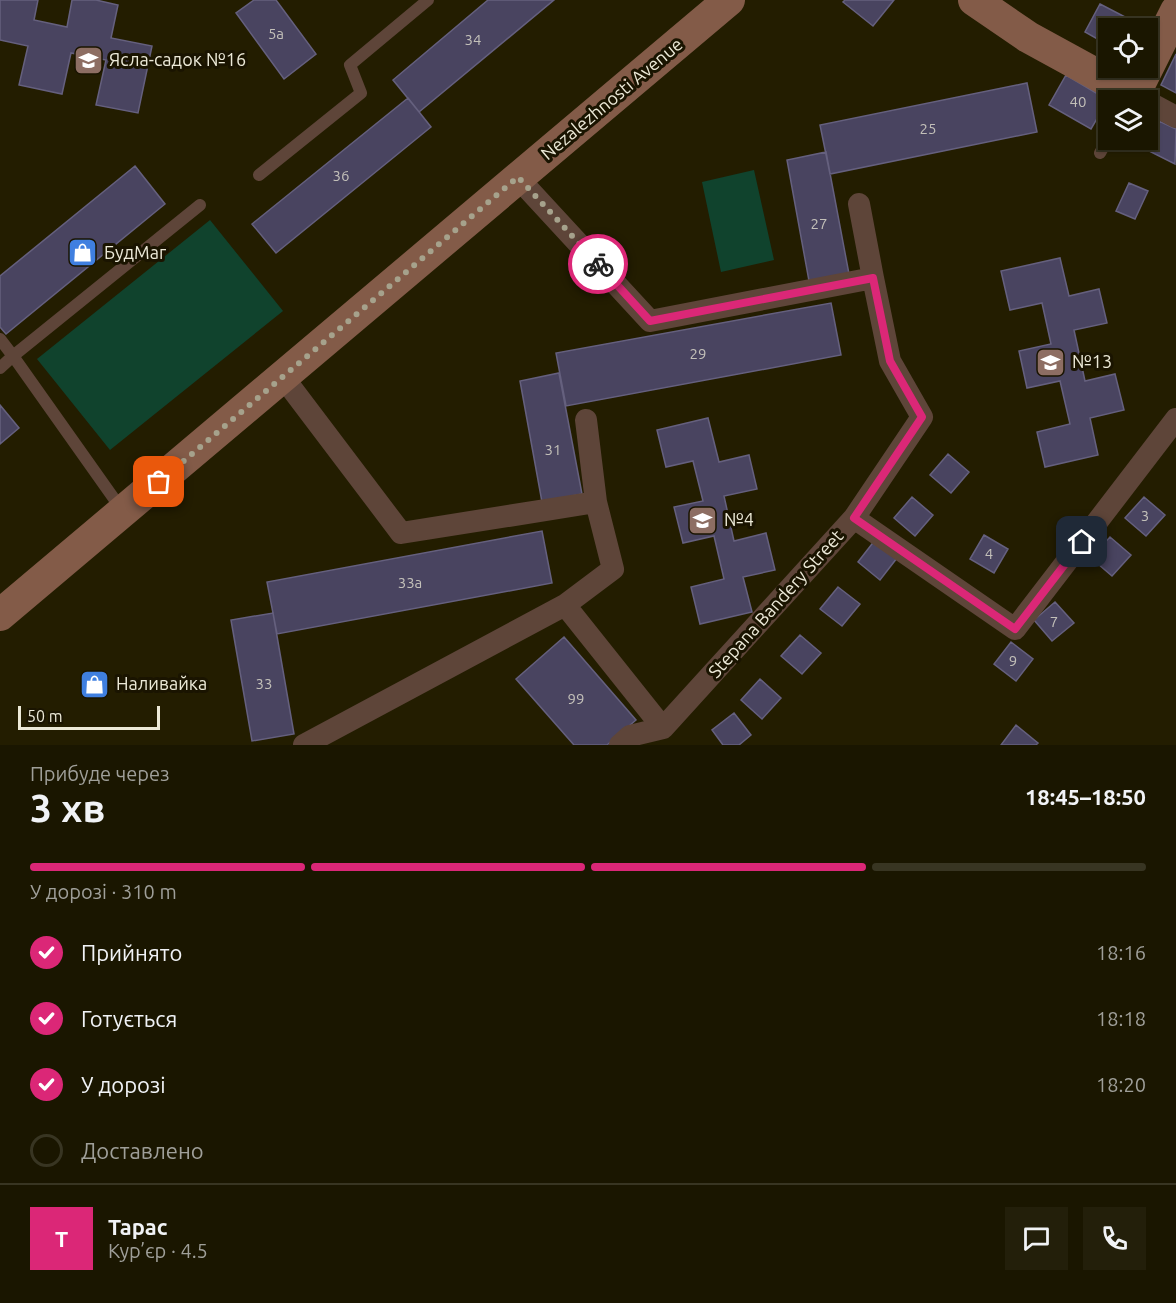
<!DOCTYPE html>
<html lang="uk">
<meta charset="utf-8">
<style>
:root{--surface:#1a1600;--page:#231f0a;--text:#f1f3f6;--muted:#9f9f99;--line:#383522;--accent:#db2777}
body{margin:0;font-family:Ubuntu,sans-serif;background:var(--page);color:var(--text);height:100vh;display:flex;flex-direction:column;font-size:22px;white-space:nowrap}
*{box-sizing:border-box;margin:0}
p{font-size:20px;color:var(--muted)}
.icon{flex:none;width:33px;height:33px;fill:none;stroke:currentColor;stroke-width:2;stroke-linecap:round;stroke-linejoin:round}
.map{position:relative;height:745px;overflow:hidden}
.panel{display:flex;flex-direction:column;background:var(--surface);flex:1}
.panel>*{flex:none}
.fabs{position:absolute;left:1098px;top:18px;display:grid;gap:12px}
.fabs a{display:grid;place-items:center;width:60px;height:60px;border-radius:0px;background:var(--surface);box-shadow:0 2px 4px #0004,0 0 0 2px var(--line);font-size:30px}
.scale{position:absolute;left:18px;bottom:15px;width:142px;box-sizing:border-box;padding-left:6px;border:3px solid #ece9d7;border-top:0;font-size:16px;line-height:21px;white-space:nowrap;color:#ece9d7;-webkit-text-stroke:4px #1a1400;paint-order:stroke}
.pin{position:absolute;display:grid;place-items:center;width:51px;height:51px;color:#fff;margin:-26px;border-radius:12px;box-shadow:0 3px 9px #0006}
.courier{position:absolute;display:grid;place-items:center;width:60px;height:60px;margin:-30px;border:4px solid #db2777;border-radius:50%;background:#fff;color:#222;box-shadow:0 2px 8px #0007}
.head em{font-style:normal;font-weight:600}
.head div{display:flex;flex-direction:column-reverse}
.head{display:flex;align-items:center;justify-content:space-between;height:102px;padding:0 30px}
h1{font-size:39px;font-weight:600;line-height:45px}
.bar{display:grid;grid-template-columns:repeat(4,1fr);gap:9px 6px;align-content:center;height:72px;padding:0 30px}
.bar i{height:8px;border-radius:4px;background:var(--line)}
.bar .active{background:var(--accent)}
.bar p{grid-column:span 4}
.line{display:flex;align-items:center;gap:15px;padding:0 30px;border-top:2px solid var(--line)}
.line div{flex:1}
.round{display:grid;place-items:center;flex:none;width:63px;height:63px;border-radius:0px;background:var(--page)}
ol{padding:0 30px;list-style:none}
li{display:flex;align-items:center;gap:18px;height:66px}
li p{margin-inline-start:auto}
li .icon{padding:6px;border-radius:50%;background:var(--accent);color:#fff;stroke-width:4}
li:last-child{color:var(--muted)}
li i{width:33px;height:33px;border:3px solid var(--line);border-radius:50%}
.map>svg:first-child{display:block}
</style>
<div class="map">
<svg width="1176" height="745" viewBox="0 0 1176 745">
<rect width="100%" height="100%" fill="#231d00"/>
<path fill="#10432d" d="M754 170 774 260 721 272 702 182Z
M210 220 283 311 110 450 37 359Z"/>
<path fill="#494460" stroke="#65607e" stroke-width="1.5" d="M0 0H38L34 20 67 27 72 0H96L118 5 111 38 152 46 138 113 96 105 106 60 71 53 62 94 19 85 28 46 0 40Z
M254 0H276L316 54 284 79 236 13Z
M488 0H554L419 112 393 80Z
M845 0H894L873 26 843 2Z
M1100 4 1131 20 1126 28H1108V45L1085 32Z
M1176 54V93L1161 85Z
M1066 75 1108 100 1091 129 1049 105Z
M1027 83 1037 132 830 174 820 125Z
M408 98 431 127 276 253 252 224Z
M1159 121 1176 129 1175 164 1145 149Z
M826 152 849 274 809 281 787 160Z
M135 166 165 204 6 334 0 327V276Z
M1129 183 1148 191 1135 219 1116 211Z
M1060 258 1069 296 1099 289 1107 323 1074 330 1085 381 1115 374 1124 410 1090 418 1098 455 1045 467 1037 432 1070 424 1060 381 1027 388 1019 351 1051 344 1042 303 1010 310 1001 271Z
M831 303 841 355 566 406 556 353Z
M559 373 582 494 542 502 520 381Z
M0 405 19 428 0 444Z
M708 418 719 462 749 455 757 489 724 496 734 541 766 533 775 570 743 577 752 612 700 624 691 587 724 579 714 536 683 543 674 507 703 501 693 461 666 467 657 430Z
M948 454 969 472 951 493 930 475Z
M912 497 933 515 915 536 894 518Z
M1144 497 1165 515 1146 536 1125 518Z
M542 531 552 583 277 634 267 582Z
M984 535 1008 549 994 573 970 559Z
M1110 537 1131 555 1112 576 1091 558Z
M875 540 897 558 880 580 858 562Z
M838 587 860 604 842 626 820 609Z
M1055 602 1074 623 1052 641 1034 620Z
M273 613 294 734 252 741 231 620Z
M800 635 821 653 802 674 781 656Z
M564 637 636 720 607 745H574L516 679Z
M1011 642 1033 659 1016 681 994 664Z
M760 679 781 698 762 719 741 700Z
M734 713 751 735 739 745H723L712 730Z
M1016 725 1038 743 1036 745H1001Z"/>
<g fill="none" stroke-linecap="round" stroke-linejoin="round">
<path stroke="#5e4539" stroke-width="12" d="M1100 153 1108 139
M259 175 361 93 350 65 428 0
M0 339 13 356 200 205
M0 368 13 356 122 510"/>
<path stroke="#5e4539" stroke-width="22" d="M1148 102 1176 117
M518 178 650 321 873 278 890 361 922 417 854 518 663 728 630 736 620 745
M859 204 873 278
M283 377 401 533 596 502 613 569 565 605
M586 420 596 502
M854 518 1015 629 1176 419
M304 745 565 605 663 728"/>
<path stroke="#835b48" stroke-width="32" d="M974 0 1028 37 1134 95 1176 11
M0 615 729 0"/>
</g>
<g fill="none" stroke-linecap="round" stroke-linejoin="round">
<path stroke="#a6a28c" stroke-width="6" stroke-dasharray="0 10.8" d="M159 482 518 177 598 264"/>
<path stroke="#db2777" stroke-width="8" d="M598 264 650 321 873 278 890 361 922 417 854 518 1015 629 1082 542"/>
</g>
<defs>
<symbol id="school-square" viewBox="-11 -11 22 22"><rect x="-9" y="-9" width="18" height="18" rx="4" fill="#8d6e63" stroke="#1a1400"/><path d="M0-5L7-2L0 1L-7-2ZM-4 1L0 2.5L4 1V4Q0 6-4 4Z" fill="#fff"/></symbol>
<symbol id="shop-square" viewBox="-11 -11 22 22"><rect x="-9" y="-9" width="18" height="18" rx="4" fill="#3f7fe0" stroke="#1a1400"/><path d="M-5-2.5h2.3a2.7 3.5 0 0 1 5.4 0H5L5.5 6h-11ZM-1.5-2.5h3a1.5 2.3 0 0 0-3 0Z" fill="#fff"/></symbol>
</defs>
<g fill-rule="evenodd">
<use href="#school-square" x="72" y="44" width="33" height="33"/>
<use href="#shop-square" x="66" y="236" width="33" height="33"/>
<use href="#school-square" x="1034" y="346" width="33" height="33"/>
<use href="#school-square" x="686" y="504" width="33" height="33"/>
<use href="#shop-square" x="78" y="668" width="33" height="33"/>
</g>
<g text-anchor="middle" stroke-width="6" stroke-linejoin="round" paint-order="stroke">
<g font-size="15" fill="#c3c0b9">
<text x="276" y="39">5а</text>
<text x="473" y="45">34</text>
<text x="1078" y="107">40</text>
<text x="928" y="134">25</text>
<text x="341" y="181">36</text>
<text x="819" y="229">27</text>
<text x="698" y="359">29</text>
<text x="553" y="455">31</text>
<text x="1145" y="521">3</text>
<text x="989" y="559">4</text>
<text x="410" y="588">33а</text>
<text x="1054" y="627">7</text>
<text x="1013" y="666">9</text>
<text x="264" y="689">33</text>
<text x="576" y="704">99</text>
</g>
<g font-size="18" fill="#ece9d7" stroke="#1a1400" text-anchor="start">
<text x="109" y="66">Ясла-садок №16</text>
<text x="104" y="259">БудМаг</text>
<text x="1072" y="368">№13</text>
<text x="724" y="526">№4</text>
<text x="116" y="690">Наливайка</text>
</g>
<g font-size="18" fill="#ece9d7" stroke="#1a1400">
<text transform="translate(612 99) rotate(-40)" y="6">Nezalezhnosti Avenue</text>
<text transform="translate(776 604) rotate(-48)" y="6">Stepana Bandery Street</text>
</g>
</g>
</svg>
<div class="fabs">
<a><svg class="icon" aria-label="locate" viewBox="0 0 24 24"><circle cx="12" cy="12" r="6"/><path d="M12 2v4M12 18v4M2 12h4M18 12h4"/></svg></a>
<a><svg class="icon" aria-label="layers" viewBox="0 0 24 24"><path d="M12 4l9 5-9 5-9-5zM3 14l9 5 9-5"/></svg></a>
</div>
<div class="scale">50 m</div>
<div class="pin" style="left:159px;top:482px;background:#ea580c"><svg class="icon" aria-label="bag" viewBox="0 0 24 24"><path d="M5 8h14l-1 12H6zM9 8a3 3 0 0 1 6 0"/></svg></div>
<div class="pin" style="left:1082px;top:542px;background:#1f2937"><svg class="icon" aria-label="home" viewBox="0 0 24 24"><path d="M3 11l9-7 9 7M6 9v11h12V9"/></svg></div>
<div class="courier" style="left:598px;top:264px"><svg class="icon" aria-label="bike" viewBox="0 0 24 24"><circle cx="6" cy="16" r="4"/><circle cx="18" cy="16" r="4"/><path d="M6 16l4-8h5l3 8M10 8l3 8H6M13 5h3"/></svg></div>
</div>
<section class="panel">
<div class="head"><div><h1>3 хв</h1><p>Прибуде через</p></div><em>18:45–18:50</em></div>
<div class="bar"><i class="active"></i><i class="active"></i><i class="active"></i><i></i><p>У дорозі · 310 m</p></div>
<ol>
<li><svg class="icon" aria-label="check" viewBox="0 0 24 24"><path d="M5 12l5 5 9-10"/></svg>Прийнято<p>18:16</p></li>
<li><svg class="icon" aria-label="check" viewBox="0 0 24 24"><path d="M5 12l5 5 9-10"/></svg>Готується<p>18:18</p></li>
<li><svg class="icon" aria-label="check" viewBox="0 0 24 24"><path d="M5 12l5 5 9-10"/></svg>У дорозі<p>18:20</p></li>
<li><i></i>Доставлено</li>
</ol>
<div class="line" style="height:108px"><b class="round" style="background:var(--accent);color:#fff">Т</b><div><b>Тарас</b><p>Кур’єр · 4.5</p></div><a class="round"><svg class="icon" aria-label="chat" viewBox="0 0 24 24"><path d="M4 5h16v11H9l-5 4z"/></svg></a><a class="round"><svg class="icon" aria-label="phone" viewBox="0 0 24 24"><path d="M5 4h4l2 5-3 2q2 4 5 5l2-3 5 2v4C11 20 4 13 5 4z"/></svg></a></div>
</section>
